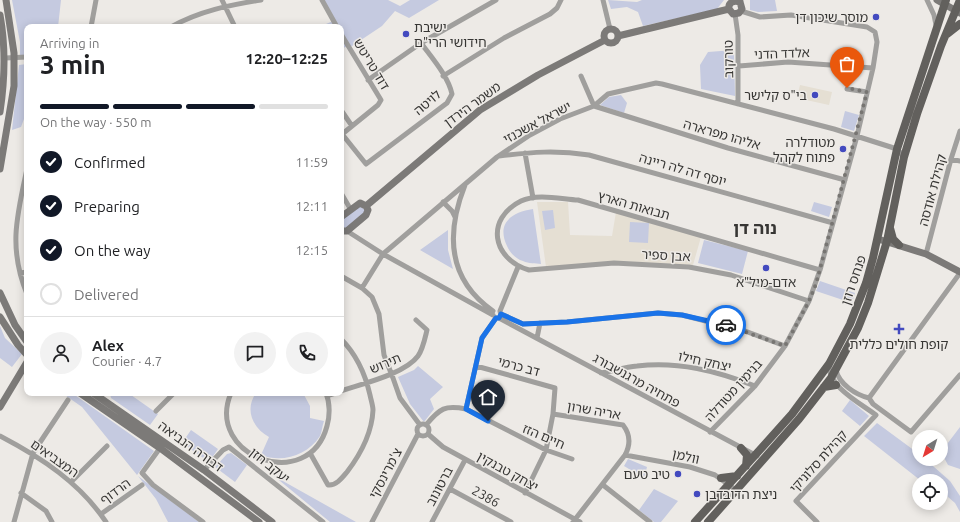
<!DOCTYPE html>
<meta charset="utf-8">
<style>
:root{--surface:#fff;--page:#f2f2f2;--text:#202124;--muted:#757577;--line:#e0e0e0;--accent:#111827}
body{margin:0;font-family:Ubuntu,"Noto Sans Hebrew",sans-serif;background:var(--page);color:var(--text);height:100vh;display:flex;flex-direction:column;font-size:15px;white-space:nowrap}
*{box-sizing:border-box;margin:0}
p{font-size:13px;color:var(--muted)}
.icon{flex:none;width:22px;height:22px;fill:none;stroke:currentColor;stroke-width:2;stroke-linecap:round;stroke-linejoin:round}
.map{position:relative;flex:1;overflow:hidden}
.panel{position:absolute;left:24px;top:24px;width:320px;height:372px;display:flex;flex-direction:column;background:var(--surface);border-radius:8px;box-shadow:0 2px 10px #0003}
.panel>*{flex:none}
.needle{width:26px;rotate:218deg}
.fabs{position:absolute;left:912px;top:430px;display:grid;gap:8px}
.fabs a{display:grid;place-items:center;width:36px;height:36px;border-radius:50%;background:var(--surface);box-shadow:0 2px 10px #0003;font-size:20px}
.pin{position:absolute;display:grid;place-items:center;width:34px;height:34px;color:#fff;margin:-41px -17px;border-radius:50% 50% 50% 0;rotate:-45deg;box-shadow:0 0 4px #0007}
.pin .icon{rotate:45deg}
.courier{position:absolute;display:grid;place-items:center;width:40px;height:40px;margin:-20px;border:3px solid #1a73e8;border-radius:50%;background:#fff;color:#222;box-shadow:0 1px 5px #0007}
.summary em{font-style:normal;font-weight:600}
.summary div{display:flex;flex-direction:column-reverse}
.summary{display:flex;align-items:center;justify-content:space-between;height:68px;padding:0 16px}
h1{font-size:26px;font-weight:600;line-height:30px}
.bar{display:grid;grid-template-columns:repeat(4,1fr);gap:6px 4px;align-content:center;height:48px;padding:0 16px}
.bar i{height:5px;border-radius:3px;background:var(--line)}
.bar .selected{background:var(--accent)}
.bar p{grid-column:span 4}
.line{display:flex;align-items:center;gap:10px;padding:0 16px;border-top:1px solid var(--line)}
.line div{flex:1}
.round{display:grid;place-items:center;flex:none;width:42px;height:42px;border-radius:21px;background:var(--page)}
ol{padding:0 16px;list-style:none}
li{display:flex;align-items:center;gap:12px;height:44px}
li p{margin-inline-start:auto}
li .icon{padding:4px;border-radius:50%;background:var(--accent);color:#fff;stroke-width:4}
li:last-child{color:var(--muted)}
li i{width:22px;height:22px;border:2px solid var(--line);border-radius:50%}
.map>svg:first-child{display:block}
</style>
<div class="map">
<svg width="960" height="522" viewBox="0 0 960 522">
<rect width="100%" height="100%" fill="#edeae6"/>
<path fill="#e5dfd3" d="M800 85 832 92 829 105 797 98Z
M537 202H568L570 235 612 236 616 212 701 237 693 265 614 261 546 267Z"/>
<path fill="#c5cae0" d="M12 0H61L58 27H27V55L20 56V42Z
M322 0H388L400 6 410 0H439L409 18 395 11 382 26 349 48 348 46 341 49V27H319L333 21Z
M608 0 637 2 642 0H724L717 9 643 26 638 12 627 7 611 9Z
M750 0H775L777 11 758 12 750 10Z
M734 50 735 96 701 89 700 65 708 52Z
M27 64V111L21 127 12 130 19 65Z
M621 95 627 103 624 113 600 105 609 97Z
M845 111 859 115 854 131 841 127Z
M814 202 832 207 829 217 811 211Z
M360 206 365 210V214L346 229 341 228V220Z
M533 209 541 264C535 263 529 264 523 261 516 259 510 253 507 246 496 223 512 212 533 209Z
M553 210 555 228 545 230 542 211Z
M630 222 649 223 648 243 629 242Z
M448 230V250L453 269 420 250Z
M704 240 748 251 742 274 698 263Z
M820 281 855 293 852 303 816 291Z
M0 326 5 338 22 354 12 367 0 358Z
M418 366 443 387 430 399 434 409 424 422 410 404 398 377 414 370Z
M62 393H72L154 451 137 475 82 407Z
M110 393H133L131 395 158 414 150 425 111 398Z
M256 393H303L310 406V418L324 421C322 426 322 432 320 436 307 456 282 463 261 455L269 437C253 428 244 410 256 393Z
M850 400 869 416 860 426 842 411Z
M877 423 919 454V459H925L950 481 960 496V512L955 503 941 491V481H929L923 476 920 480 864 436Z
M960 427V469L948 465 941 452Z
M191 430 218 449 209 462 182 443Z
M231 453 247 465 235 482 215 467 227 454Z
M628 459 647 467 644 478 624 466Z
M138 476 199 522H168L156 499Z
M274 476 356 522H330Z
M654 489 678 501 661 522H654L639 510Z"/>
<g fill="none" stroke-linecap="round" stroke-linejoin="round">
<path stroke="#a09f9d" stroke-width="5" d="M222 0 235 27
M322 0 337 27
M603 0 610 29
M927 0 934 15 936 25
M735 14 738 35V104
M91 27 96 0
M171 27C199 11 230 5 261 0
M341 34 381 100 378 105 341 135
M421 43 496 0
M5 58 27 57
M739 66 788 62 873 68
M443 76 504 38 550 14 557 8 561 0
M581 76 594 106
M847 89 867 92
M594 106 728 148 845 180
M341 110 352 126
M342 134 366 164 447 103 452 94C448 76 432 58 421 43L368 80
M525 153 533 198
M499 156C532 152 556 150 589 155L833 223
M951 159 960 161
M27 169C17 215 8 248 27 294
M465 185C446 233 447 279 493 311
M341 193 351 210
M443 202 452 211 455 217
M347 231 383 254 493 315
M926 254 951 159 960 131
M20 273 27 272
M341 276 362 288 372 297 379 314 384 355 393 378 400 398 420 425
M362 288 383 254 497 157 530 135 560 119 594 106 608 94 656 83 662 84 834 129 897 149 904 157
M809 301 731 275 689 267 614 263 529 270C492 259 485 219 521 201 537 193 561 199 578 200L820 270
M501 314 523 324 567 322 658 313 682 315 745 331 785 346
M501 316 500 311 518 267
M499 318 757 456
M537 338 540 323
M476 366 555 388 553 414 546 450 525 493
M836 370C839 384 856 395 869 398
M601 373C613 371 625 367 637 366 678 361 717 371 755 386
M341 391C361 384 405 374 418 356 423 349 425 338 427 330L416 320
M231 393C204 457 309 494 327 426 330 416 330 403 326 393
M327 396 336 393
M869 398 960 273
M869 398 873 404 911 432 960 375
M466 409 482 338 496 318
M156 411 174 393
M553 414 623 425C630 434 631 444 625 455L573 522
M417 430a6 6 0 1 1 12 0a6 6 0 1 1-12 0Z
M426 425C440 408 445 405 466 409L546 450 572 459
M710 432 755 386 785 346 809 301 820 270 857 136 873 68 877 42 875 32 867 27 791 15 760 17 741 11
M428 434 443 447 580 522
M0 436C42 458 80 483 106 522
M160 448 142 473 153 485 203 522
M310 453 328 485C336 486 342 478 347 472 360 455 372 432 373 410 373 406 371 400 370 395 365 373 357 355 341 339
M625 455 690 467 715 475 736 490
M204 470 223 450 229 447 323 522
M72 481 107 446
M603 485 650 522
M450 489 511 522
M21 493 46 511 52 522
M101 514 142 485
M14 522 33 453 68 400
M372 522 418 434
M432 522 465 460
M817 522 796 501 876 415C860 403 827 386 829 364"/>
<path stroke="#7c7a78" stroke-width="7" d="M937 0 960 13
M729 9 733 14 739 13 742 9 740 2
M729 9C728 2 734 0 740 2
M0 15C6 48 5 79 0 112
M604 36a7 7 0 1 1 14 0a7 7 0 1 1-14 0Z
M618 36 729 9
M0 169 14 86V53L6 0
M366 206 480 110 538 75 605 40
M341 217 360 203 366 206 368 210 366 215 347 231H341
M878 239 926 254 960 272
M0 293 15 325 27 342
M0 317 18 345 27 355
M80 393 160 448 259 522
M93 393 204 470 272 522
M0 407 27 362"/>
<path stroke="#62605d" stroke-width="8" d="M947 34 960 24
M890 228 893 239 899 245
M824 387 836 385
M741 448 747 455 746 466
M721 478 737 476
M695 522 792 414 829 364 850 324 866 283 873 258 897 149 946 0
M708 522 799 419 831 378 858 328 868 303 887 241 904 157 917 114 941 46 960 0"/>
</g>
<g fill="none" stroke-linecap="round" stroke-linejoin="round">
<path stroke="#777572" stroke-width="4" stroke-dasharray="0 7.2" d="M726 325 785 346 809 301 816 284 867 92 847 88"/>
<path stroke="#1a73e8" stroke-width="5" d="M488 421 466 409 482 338 496 318H499L501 314 523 324 567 322 658 313 682 315 726 325"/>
</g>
<g fill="#434abf" stroke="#edeae6" stroke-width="1.5">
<circle cx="876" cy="17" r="4"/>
<circle cx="406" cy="34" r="4"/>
<circle cx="815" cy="95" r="4"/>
<circle cx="843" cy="149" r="4"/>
<circle cx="766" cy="268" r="4"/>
<path d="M897 323h4v4h4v4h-4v4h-4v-4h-4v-4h4z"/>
<circle cx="678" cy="474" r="4"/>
<circle cx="697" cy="494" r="4"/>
</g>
<g text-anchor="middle" stroke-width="3" stroke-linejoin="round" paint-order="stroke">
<g font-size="13" fill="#373634" stroke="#edeae6" text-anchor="end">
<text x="868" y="22">מוסך שיכון דן</text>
<text x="414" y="32" text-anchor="start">ישיבת<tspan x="414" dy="15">חידושי הרי"ם</tspan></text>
<text x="807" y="100">בי"ס קלישר</text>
<text x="835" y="147">מטודלרה<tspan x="835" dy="15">פתוח לקהל</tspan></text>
<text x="766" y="287" text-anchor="middle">אדם-מיל"א</text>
<text x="899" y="349" text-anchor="middle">קופת חולים כללית</text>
<text x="670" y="479">טיב טעם</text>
<text x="705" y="499" text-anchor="start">ניצת הדובדבן</text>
</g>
<g font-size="13" fill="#373634" stroke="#edeae6">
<text transform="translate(782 53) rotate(-2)" y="5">אלדד הדני</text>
<text transform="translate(728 59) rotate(-91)" y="5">טורקוב</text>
<text transform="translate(372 64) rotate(59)" y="5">דוד טריטש</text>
<text transform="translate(427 102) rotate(-40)" y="5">לויטה</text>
<text transform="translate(472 104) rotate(-36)" y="5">משמר הירדן</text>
<text transform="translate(537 122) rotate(-28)" y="5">ישראל אשכנזי</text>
<text transform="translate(722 134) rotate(16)" y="5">אליהו מפרארה</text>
<text transform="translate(683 169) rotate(16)" y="5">יוסף דה לה ריינה</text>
<text transform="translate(932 190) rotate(-75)" y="5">קהילת אודסה</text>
<text transform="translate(634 205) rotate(16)" y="5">תבואות הארץ</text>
<text transform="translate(666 255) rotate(3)" y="5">אבן ספיר</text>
<text transform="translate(853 280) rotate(-71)" y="5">פנחס רוזן</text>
<text transform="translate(705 361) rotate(12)" y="5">יצחק חילו</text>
<text transform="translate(385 363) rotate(-23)" y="5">תירוש</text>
<text transform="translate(519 366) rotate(15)" y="5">דב כרמי</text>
<text transform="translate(637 380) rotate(29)" y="5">פתחיה מרגנשבורג</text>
<text transform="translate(733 390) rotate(-48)" y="5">בנימין מטודלה</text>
<text transform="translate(594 410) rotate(10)" y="5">אריה שרון</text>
<text transform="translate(544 436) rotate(23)" y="5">חיים הזז</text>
<text transform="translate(191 446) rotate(36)" y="5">דבורה הנביאה</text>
<text transform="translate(686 456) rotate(13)" y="5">וולמן</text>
<text transform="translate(55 458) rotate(35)" y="5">המצביאים</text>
<text transform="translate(818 461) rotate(-48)" y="5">קהילת סלוניקי</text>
<text transform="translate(270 465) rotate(39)" y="5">יעקב חזן</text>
<text transform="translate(508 471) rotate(29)" y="5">יצחק טבנקין</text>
<text transform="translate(385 473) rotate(-62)" y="5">צ'מרינסקי</text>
<text transform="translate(439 486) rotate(-62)" y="5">ברטונוב</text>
<text transform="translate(115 491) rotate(-36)" y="5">הרדוף</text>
<text transform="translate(486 496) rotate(29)" y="5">2386</text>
</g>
<g font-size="17" font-weight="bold" fill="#373634" stroke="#edeae6">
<text x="755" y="234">נוה דן</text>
</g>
</g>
</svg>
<div class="fabs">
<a><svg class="needle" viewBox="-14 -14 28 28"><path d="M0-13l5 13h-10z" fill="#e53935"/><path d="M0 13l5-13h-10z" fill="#757577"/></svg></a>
<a><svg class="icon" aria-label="locate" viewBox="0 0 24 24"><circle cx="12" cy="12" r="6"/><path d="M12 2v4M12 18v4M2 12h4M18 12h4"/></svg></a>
</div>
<div class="pin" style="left:847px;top:88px;background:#ea580c"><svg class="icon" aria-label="bag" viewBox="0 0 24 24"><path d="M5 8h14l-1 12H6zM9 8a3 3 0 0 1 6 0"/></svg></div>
<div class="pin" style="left:488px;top:421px;background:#1f2937"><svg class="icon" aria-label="home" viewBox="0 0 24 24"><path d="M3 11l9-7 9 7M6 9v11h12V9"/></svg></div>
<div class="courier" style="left:726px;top:325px"><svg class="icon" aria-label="car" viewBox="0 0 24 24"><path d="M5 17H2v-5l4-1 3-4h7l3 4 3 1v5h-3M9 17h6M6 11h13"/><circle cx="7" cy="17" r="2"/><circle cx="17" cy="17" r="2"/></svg></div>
<section class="panel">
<div class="summary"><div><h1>3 min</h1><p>Arriving in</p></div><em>12:20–12:25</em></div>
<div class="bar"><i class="selected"></i><i class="selected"></i><i class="selected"></i><i></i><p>On the way · 550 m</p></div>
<ol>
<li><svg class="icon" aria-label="check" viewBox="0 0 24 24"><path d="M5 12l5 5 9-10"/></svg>Confirmed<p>11:59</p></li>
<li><svg class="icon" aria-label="check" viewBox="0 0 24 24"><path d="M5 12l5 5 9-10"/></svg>Preparing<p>12:11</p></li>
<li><svg class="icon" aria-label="check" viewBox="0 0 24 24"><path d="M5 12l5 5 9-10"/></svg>On the way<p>12:15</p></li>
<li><i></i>Delivered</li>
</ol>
<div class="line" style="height:72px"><a class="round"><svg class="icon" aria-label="person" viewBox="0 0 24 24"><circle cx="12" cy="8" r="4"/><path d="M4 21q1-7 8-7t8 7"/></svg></a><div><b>Alex</b><p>Courier · 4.7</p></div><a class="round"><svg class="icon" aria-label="chat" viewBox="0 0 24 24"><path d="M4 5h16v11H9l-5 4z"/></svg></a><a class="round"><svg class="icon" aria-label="phone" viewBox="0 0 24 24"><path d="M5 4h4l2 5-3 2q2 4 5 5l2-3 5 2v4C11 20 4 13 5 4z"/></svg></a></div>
</section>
</div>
